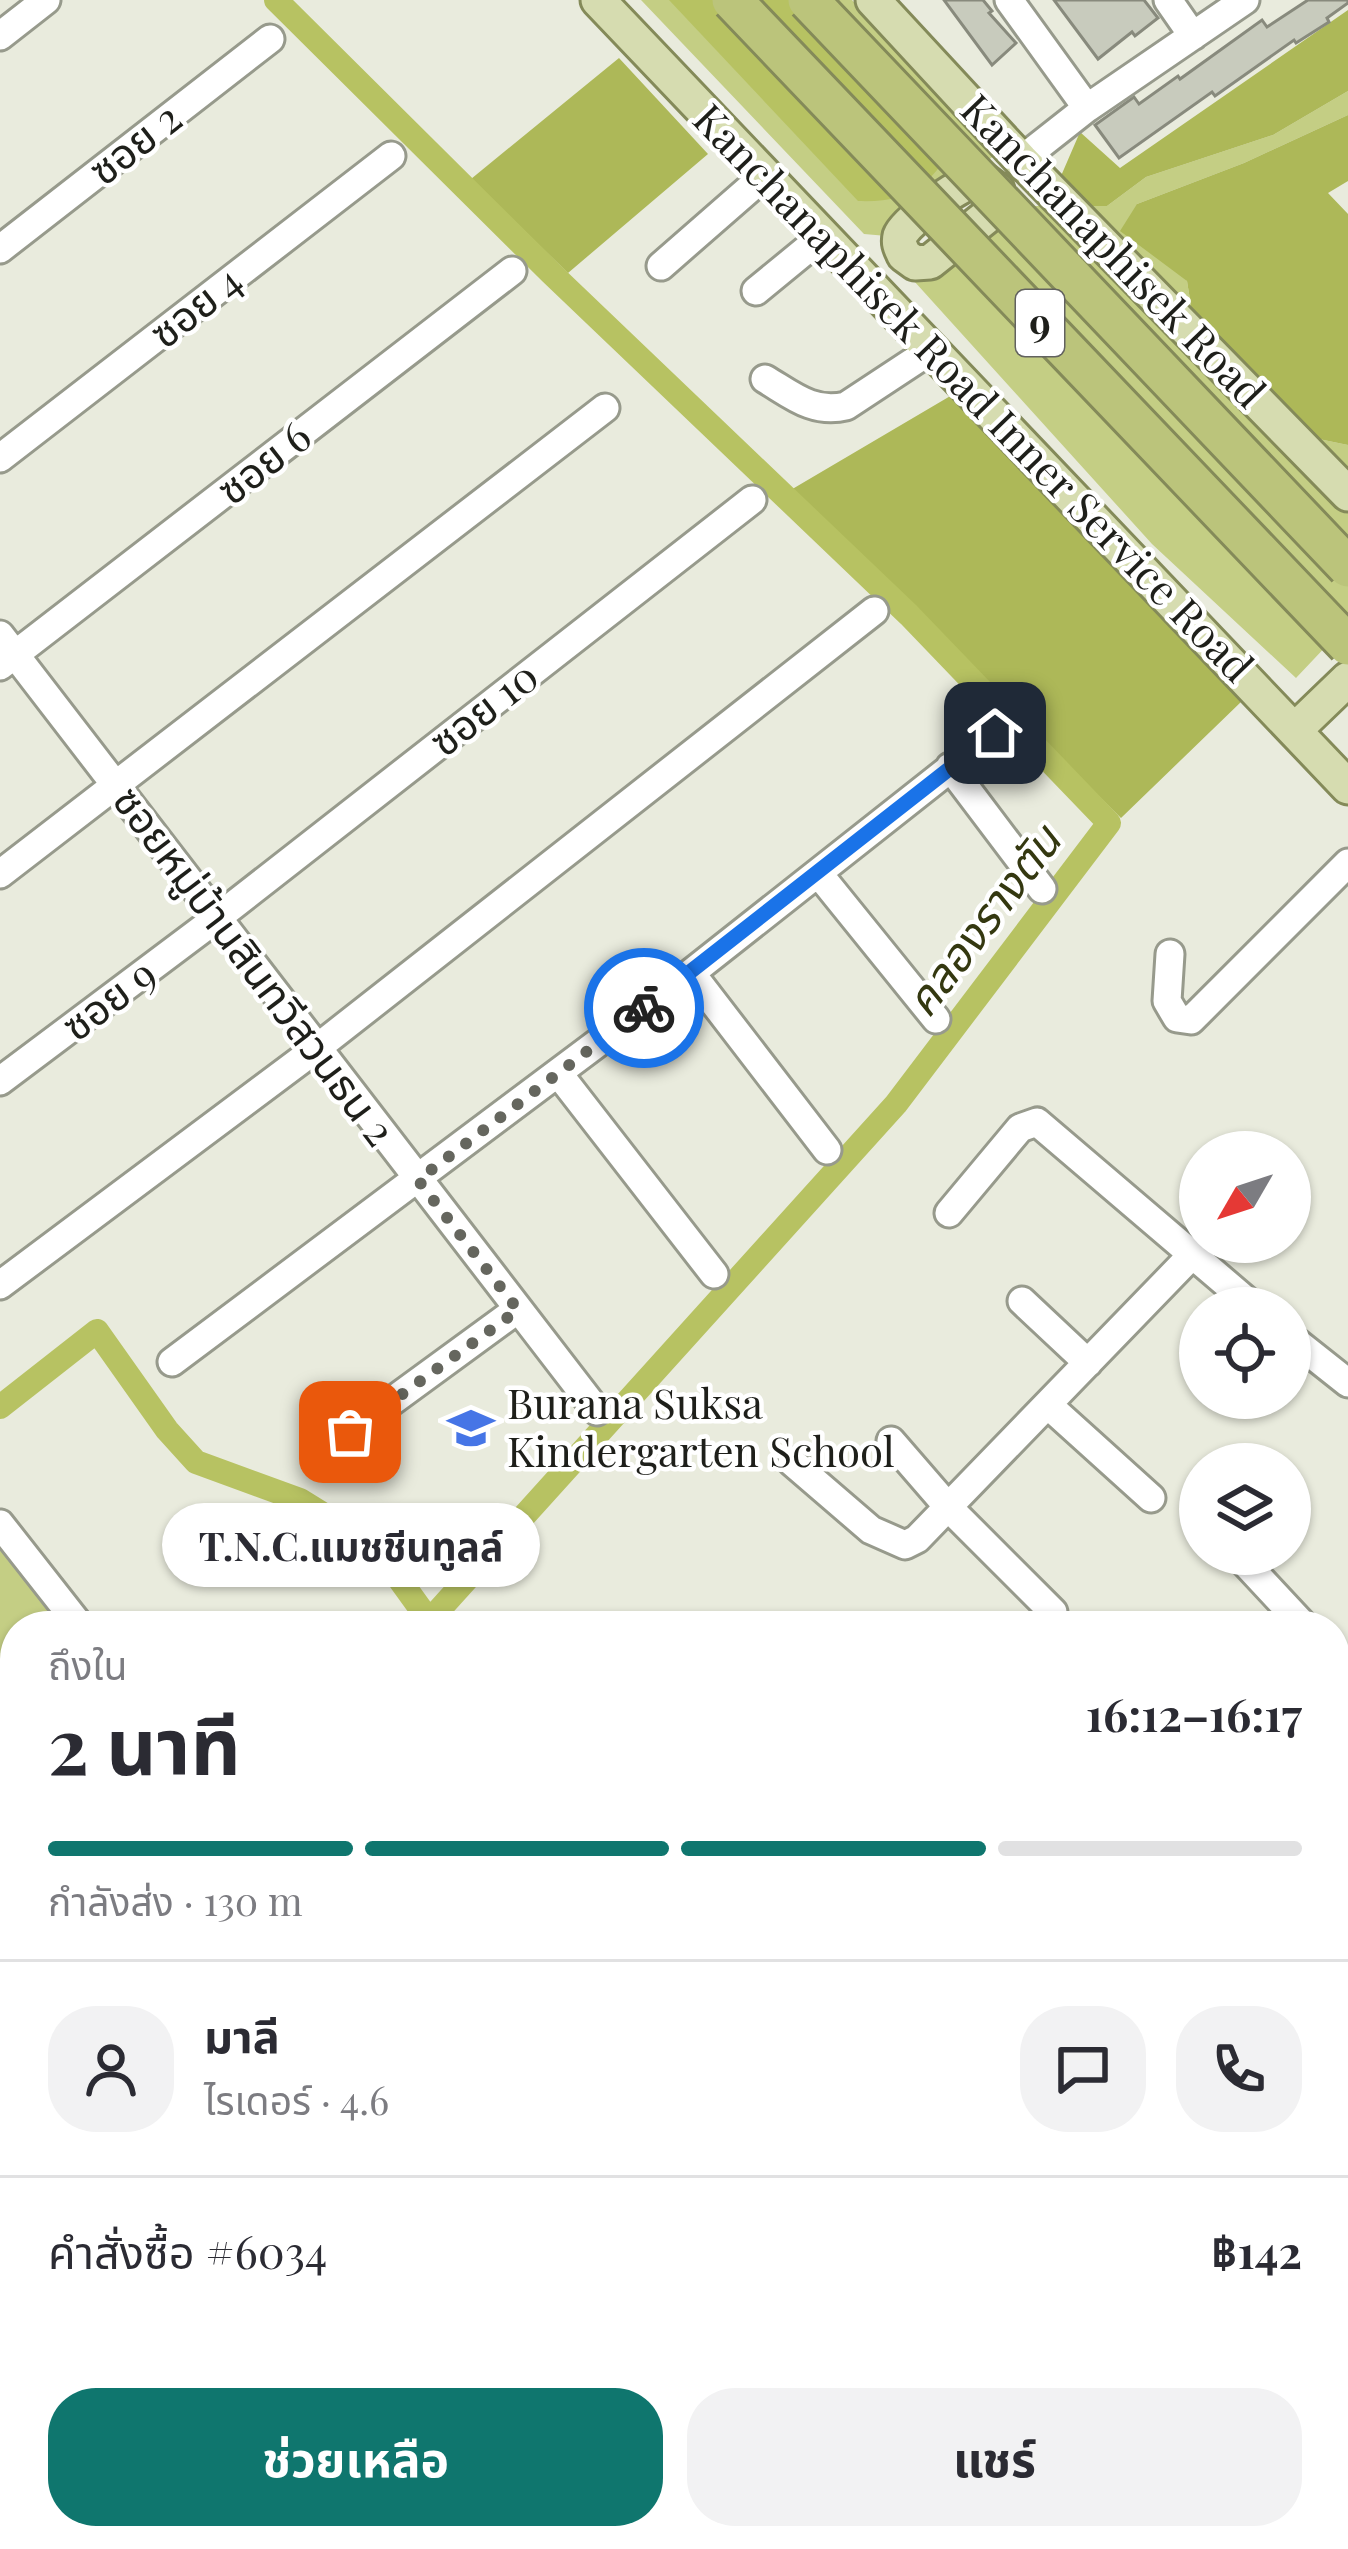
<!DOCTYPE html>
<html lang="th">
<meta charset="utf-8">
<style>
:root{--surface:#fff;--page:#f2f2f3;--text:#2b2b33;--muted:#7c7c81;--line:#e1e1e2;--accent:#0f766e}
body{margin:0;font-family:"Playfair Display","Noto Sans Thai",serif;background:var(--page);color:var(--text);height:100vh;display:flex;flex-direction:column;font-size:45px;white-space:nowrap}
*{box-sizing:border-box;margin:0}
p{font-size:39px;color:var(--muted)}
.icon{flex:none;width:66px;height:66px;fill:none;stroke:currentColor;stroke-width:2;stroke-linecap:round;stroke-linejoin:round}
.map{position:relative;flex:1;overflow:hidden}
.sheet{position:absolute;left:0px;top:1611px;width:1350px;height:939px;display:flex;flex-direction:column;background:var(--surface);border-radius:48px 48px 0 0;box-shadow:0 3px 9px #0004}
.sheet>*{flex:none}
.needle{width:78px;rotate:231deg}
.buttons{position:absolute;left:1179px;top:1131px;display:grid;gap:24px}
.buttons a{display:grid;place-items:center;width:132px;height:132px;border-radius:50%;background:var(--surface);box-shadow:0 3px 9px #0004;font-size:60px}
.pin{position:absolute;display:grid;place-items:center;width:102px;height:102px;color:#fff;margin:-51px;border-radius:24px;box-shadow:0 6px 18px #0006}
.courier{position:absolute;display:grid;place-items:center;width:120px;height:120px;margin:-60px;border:9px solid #1a73e8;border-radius:50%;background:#fff;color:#222;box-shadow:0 3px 15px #0007}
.bubble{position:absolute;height:84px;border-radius:42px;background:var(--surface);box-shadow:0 3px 9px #0004;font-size:39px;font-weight:700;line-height:84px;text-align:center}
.overview em{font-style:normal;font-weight:700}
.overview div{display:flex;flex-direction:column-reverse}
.overview{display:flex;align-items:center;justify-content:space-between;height:204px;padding:0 48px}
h1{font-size:78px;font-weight:700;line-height:90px}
.bar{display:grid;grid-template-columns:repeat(4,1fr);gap:18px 12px;align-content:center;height:144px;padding:0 48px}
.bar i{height:15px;border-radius:9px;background:var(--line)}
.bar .active{background:var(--accent)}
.bar p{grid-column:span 4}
.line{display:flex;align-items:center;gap:30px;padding:0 48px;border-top:3px solid var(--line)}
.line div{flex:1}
.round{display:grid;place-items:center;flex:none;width:126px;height:126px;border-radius:48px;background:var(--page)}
.button{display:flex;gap:24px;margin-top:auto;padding:24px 48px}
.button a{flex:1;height:138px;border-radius:48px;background:var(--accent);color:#fff;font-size:48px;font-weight:700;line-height:138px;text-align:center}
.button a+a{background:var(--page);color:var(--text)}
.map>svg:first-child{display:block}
</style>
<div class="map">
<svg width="1348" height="2549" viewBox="0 0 1348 2549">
<rect width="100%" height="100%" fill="#e9ebdd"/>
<path fill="#c4ce84" d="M641 0H852L995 155 887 236 864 234Z
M1348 91V115L1244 163 1137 204 1187 281 1196 337 1275 430 1348 445V623L1296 678 1152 544 914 281 979 228 1025 206H1107L1146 177 1273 135Z
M0 1548 60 1626H15V2487L5 2451H0Z
M1348 2363V2549H1054L1075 2535H1335V2371Z
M28 2535H121L100 2549H32Z"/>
<path fill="#adb858" d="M1348 10V91L1273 135 1146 177 1107 206H1048L1080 132 1120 168Z
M619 58 708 154 568 273 471 179Z
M1348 115V181L1328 193 1348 214V445L1275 430 1196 337 1187 281 1120 231 1137 204 1244 163Z
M952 395 1242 701 1121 818 789 491Z"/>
<path fill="#b7c262" d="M669 0H831L959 137C932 183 914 203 858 201Z"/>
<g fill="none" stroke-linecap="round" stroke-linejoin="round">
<path stroke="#b7c262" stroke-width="24" d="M276 0 551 273 909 615 1109 823 896 1104 430 1620
M0 1407 97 1331 167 1430 196 1462 300 1500 376 1547 433 1626
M1335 2123 1348 2129
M1335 2359 1348 2350
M1048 2549 1069 2535"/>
</g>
<path fill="#c8cbbd" stroke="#888a7d" stroke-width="3" d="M944 0H983L992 11 989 13 1016 43 992 65Z
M1054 0H1144L1158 18 1135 36 1132 32 1098 59Z
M1308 0H1348V3L1327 18 1329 22 1296 43 1294 40 1215 96 1212 92 1119 158 1095 125 1134 97 1139 104 1178 76 1180 79 1262 20 1267 27Z"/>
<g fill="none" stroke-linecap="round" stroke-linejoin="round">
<defs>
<path id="minor" d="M1009 0 1087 108
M1168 0 1193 36
M0 36 46 0
M1021 160 1087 108 1245 0
M0 249 270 39
M661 266 764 176
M756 291 823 236
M765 379C792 395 813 414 846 406L931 350
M0 458 391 156
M0 635 597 1411
M0 666 512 271
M950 767 1042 889
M818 873 936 1019
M0 874 605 408
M1170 954 1167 1001 1177 1018 1191 1020 1348 863
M691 973 827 1150
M558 1073 714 1274
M0 1081 217 918 752 500
M949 1213 1020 1128 1037 1122 1255 1308
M0 1285 317 1048 874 611
M1022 1301 1088 1363
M1290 1337 1348 1383
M172 1362 691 973 995 733
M1048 1405 1151 1498
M891 1441 949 1508 1053 1612
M317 1456 518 1309
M792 1462 871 1530 905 1545 917 1539 1192 1255
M0 1524 80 1626
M1237 1554 1304 1626
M1335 1659 1348 1673
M1335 1895 1348 1900
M1335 2045 1348 2050
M1335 2228H1346
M618 2549 639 2535"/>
<path id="major" d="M598 0 1348 787
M873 0 1021 160 1348 494
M981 178 997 190 996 209 930 262 915 263 904 255C901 248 898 244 900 236 905 221 965 180 981 178Z
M1295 730 1348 679"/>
</defs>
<use href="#minor" stroke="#979a8c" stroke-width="33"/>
<use href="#major" stroke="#848a59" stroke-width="39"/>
<use href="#minor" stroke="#fff" stroke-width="27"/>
<use href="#major" stroke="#d6dcb0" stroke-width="33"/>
<defs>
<path id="highway-bridge" d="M732 0 1348 645
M808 0 1348 567"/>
</defs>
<use href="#highway-bridge" stroke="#848a59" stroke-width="45" stroke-linecap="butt"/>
<use href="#highway-bridge" stroke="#bbc47b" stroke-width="39"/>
</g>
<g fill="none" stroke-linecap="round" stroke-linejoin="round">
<path stroke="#65665e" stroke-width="12" stroke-dasharray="0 21.6" d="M350 1432 518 1310 418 1180 644 1008"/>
<path stroke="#1a73e8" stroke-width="15" d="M644 1008 995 733"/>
</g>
<defs>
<symbol id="school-bare" viewBox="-9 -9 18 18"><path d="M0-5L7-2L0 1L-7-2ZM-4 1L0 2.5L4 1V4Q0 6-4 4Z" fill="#4675e6" stroke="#fff" stroke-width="2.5" paint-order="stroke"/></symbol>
</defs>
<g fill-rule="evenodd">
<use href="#school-bare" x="438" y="1395" width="66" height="66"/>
</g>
<g text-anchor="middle" stroke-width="9" stroke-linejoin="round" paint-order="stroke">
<rect fill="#fff" stroke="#62625f" stroke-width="3" x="1016" y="290" width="48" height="66" rx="9"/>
<g font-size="39" font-weight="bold" fill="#1e1f1a">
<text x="1040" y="337">9</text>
</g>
<g font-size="42" fill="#1e1f1a" stroke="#fff">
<text transform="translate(135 144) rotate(-38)" y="15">ซอย 2</text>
<text transform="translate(1113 251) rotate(46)" y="15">Kanchanaphisek Road</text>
<text transform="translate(196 307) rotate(-38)" y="15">ซอย 4</text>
<text transform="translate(973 393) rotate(46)" y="15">Kanchanaphisek Road Inner Service Road</text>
<text transform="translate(264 463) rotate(-38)" y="15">ซอย 6</text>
<text transform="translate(484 709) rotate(-38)" y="15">ซอย 10</text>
<text transform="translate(254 966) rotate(53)" y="15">ซอยหมู่บ้านสินทวีสวนธน 2</text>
<text transform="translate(109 1000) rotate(-37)" y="15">ซอย 9</text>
</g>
<g font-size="42" fill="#1e1f1a" stroke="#fff" text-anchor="start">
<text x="507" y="1419">Burana Suksa<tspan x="507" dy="48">Kindergarten School</tspan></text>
</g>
<g font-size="45" font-style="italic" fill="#343810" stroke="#fff">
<text transform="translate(983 921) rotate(-53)" y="16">คลองรางตัน</text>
</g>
</g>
</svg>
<div class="buttons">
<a><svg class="needle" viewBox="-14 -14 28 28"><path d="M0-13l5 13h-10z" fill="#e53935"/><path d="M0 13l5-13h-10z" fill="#7c7c81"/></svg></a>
<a><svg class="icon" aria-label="locate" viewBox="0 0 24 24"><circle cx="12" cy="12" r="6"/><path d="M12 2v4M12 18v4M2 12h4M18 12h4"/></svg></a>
<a><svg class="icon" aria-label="layers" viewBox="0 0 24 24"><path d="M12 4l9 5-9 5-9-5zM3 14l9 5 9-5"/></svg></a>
</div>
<div class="pin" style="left:350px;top:1432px;background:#ea580c"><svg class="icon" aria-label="bag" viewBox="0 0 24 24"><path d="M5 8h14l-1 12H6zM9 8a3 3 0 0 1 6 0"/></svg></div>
<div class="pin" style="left:995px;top:733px;background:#1f2937"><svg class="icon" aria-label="home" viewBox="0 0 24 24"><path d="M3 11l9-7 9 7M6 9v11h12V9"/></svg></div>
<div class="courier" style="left:644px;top:1008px"><svg class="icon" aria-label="bike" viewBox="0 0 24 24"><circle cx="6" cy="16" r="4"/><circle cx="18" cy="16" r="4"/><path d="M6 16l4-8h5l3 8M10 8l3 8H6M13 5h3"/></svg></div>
<div class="bubble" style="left:162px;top:1503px;width:378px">T.N.C.แมชชีนทูลล์</div>
<section class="sheet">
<div class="overview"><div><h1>2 นาที</h1><p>ถึงใน</p></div><em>16:12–16:17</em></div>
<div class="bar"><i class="active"></i><i class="active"></i><i class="active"></i><i></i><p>กำลังส่ง · 130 m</p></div>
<div class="line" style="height:216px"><a class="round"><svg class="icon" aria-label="person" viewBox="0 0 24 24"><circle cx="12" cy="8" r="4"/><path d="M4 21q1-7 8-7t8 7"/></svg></a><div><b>มาลี</b><p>ไรเดอร์ · 4.6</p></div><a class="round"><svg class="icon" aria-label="chat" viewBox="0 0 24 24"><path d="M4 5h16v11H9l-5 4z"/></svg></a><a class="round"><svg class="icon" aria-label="phone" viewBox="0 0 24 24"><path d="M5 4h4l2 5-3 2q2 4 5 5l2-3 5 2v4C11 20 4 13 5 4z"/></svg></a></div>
<div class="line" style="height:156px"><div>คำสั่งซื้อ #6034</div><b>฿142</b></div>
<div class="button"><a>ช่วยเหลือ</a><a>แชร์</a></div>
</section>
</div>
